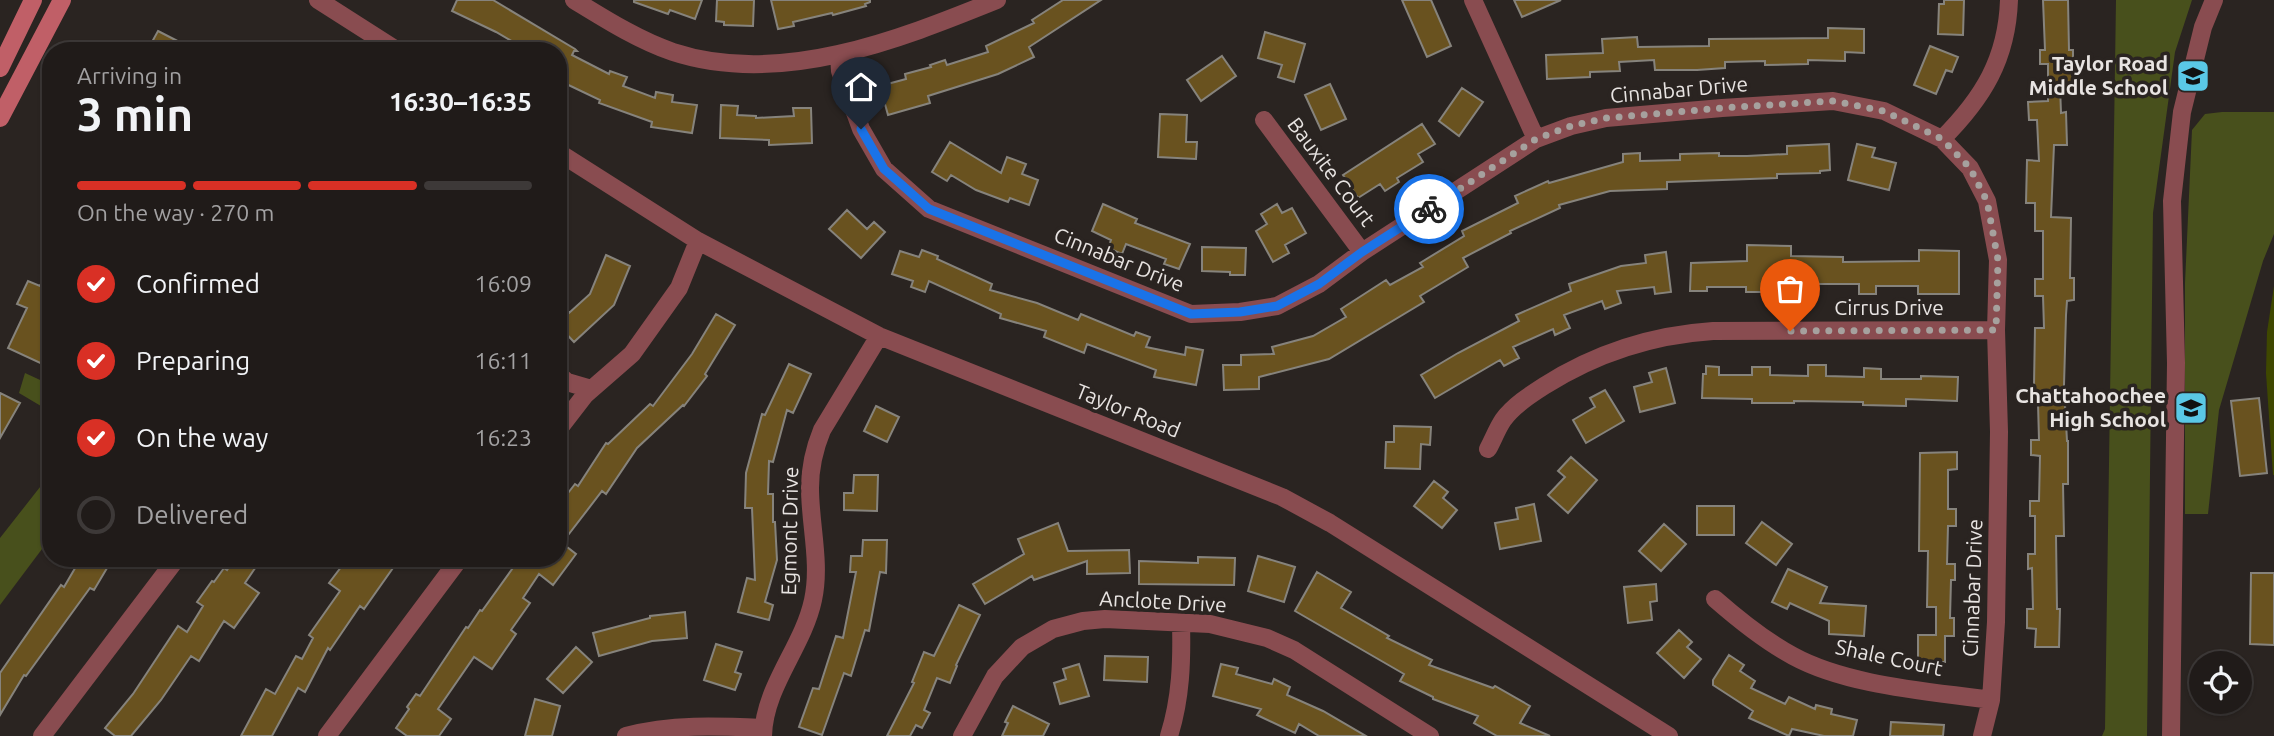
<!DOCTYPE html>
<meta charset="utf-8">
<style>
:root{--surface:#201b19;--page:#2d2826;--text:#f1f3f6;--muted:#a2a1a2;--line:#3d3938;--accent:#d93025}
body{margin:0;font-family:Ubuntu,sans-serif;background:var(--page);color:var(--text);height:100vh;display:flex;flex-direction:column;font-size:26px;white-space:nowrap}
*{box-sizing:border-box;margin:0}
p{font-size:23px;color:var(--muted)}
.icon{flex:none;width:38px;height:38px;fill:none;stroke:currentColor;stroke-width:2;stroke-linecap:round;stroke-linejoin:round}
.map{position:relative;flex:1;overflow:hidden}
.sheet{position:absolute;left:42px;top:42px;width:525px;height:525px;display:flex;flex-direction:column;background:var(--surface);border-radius:28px;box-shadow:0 2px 5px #0004,0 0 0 2px var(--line)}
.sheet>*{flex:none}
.tools{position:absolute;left:2189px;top:651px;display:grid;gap:14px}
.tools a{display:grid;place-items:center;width:63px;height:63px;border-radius:50%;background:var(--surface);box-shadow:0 2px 5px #0004,0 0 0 2px var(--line);font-size:35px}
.pin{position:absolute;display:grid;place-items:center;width:60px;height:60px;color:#fff;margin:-72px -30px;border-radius:50% 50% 50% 0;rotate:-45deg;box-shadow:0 0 7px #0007}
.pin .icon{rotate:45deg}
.courier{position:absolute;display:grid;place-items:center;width:70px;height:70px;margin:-35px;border:5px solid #1a73e8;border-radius:50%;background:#fff;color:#222;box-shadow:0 2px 9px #0007}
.head em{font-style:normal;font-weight:600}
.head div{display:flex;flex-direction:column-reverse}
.head{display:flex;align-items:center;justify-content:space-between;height:119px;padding:0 35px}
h1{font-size:46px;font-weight:600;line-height:52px}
.bar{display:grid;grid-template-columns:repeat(4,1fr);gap:10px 7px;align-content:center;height:84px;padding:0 35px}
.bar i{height:9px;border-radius:5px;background:var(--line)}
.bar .on{background:var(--accent)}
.bar p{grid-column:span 4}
ol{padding:0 35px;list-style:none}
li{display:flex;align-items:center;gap:21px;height:77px}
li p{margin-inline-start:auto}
li .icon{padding:7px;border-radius:50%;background:var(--accent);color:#fff;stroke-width:4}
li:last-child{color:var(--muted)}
li i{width:38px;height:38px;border:4px solid var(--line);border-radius:50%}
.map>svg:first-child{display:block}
</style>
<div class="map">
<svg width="2274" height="736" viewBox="0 0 2274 736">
<rect width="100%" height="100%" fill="#2a2421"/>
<path fill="#3f4800" d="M2274 286V475H2273L2266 373 2267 332Z"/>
<path fill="#48501c" d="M2116 0H2192L2175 52 2153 213 2147 736H2102L2105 729Z
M2222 112H2274V234L2263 261 2219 410 2208 514H2185V283L2192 130 2205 114Z
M25 373 51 385V412L19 393Z
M51 473V537L0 605V538Z"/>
<path fill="#69521f" stroke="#86837c" stroke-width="2" d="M457 0H493L575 49 577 51H574L572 55 609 74 610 71 627 77 623 86 655 98 656 92 673 95 672 102 697 105 692 133 651 127 652 122 599 103 600 100 558 80V51H529L496 32 452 11Z
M634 0H702L695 19 670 10 668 14 634 2Z
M717 0H754L753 26 724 25V22L716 21Z
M771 0H870V2L865 4 866 6 833 15 832 13 793 22 794 26 778 29Z
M1063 0H1101L1029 47 1034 57 998 74 928 96 930 103 888 115 880 86 906 79 905 74 931 67 930 65 945 60 947 65 988 52 986 46 1034 23 1032 20Z
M1402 0H1431L1451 46 1427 57Z
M1514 0H1561L1522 17Z
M1944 0H1964L1963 35 1938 34 1939 4H1944Z
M2043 0H2068L2069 50H2073V86H2060L2061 113 2066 112 2067 145H2054L2051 217 2071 218 2070 278H2074V300L2067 301 2066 315 2064 385 2067 441H2068V484H2063L2064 536H2056L2057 609H2060L2059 647H2035L2036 629 2027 628V609H2033L2032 568 2028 569V554H2035V516H2030V501H2039L2040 456 2031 455V440H2039L2038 403H2031V385H2034L2035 328H2044L2043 296H2035V279H2043V231H2035V203H2026L2027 160 2039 161 2037 120H2029L2028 102 2048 101V64H2040V50H2045Z
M1828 28 1864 29V53L1845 52V61L1808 60V64L1765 65V61L1725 62V68L1697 70H1655L1654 60 1619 62 1620 71 1590 72V77L1547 79 1546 55 1603 53 1602 39 1637 37 1638 47 1709 46V39L1828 38Z
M158 31 197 51H147Z
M1265 32 1305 44 1294 82 1278 77 1282 65 1258 58Z
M1930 46 1958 57 1952 72 1946 70 1936 94 1914 85Z
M1222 56 1236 76 1201 101 1187 80Z
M1330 84 1346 119 1321 130 1305 95Z
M1462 88 1483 102 1459 136 1439 121Z
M721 105 738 106 737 115 756 116V118L794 116 793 108H811L812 143 769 145V140L720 138Z
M1160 114 1187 115 1186 142H1197L1196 159 1158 157Z
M1422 124 1435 144 1418 154 1423 162 1397 178 1399 182 1385 191 1380 184 1358 198 1343 175Z
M950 142 1001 173 1007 157 1026 164 1022 174 1038 180 1029 205 1010 198 1008 202 976 190 951 175 947 181 932 172Z
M1829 144 1830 170 1820 171V173L1777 174V178L1667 182V189L1610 191 1559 205 1560 208 1510 231 1511 233 1463 258 1468 267 1420 296 1424 302 1329 359 1259 377V389L1224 390 1223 365H1241V355L1274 354 1272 347 1313 336 1346 317 1341 309 1386 280 1390 285 1423 267 1420 263 1464 236 1462 231 1518 203 1515 196 1548 181 1549 183 1623 162V154L1640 153V161L1680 160V154L1719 153V156H1747L1787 154V146Z
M1857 144 1875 148 1872 157 1896 163 1889 190 1848 180Z
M1103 204 1137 219 1135 223 1190 244 1179 269 1164 264 1166 259 1126 244 1122 254 1108 248 1111 240 1092 231Z
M1277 204 1282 213 1292 208 1306 233 1285 245 1289 253 1273 262 1256 231 1267 224 1261 214Z
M847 210 867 229 874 222 885 232 861 258 829 229Z
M1747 245 1791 246V256L1843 257V262L1919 261V250L1959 251V294H1918V286H1876V294H1859V284H1818V292H1800V284L1766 283 1765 292H1746V287H1707V291H1690L1691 263 1747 261Z
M1202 247 1246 248 1245 275H1230V272L1202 271Z
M922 250 938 256 937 259 992 284 990 290 1037 303 1078 320 1081 314 1134 336 1136 332 1150 337 1146 347 1185 355 1186 347 1203 350 1196 385 1154 377 1156 370 1087 344 1084 353 1044 337 1046 331 1000 318 1001 314 929 281 925 292 911 287 913 281 892 274 900 251 919 257Z
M1666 252 1671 292 1655 294 1654 287 1617 291 1621 303 1605 309 1602 301 1564 315 1570 328 1555 335 1553 329 1513 347 1519 358 1504 366 1500 360 1435 398 1421 375 1458 353 1519 321 1516 315 1571 291 1569 284 1621 266 1646 263 1645 255Z
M606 255 630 266 614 305 574 342 558 325V318L567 310 569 313 590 294Z
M51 264V368L8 348 27 308 17 304 28 281 40 286Z
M716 314 735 325 705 374 707 376 684 406 683 405 637 448 606 494 602 491 562 543 576 554 553 585 539 574 523 598 530 603 511 630 516 634 492 669 474 657 438 709 451 719 439 736H407L396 728 409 709 407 707 416 694 420 696 466 627 468 628 480 610 482 611 520 558H558V506L575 484 578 486 606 443 608 444 650 404 653 406 692 354Z
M789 364 811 374 793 413 787 410 773 462 769 461 768 494H773V522H775L777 560 765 602 773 605 769 620 738 612 747 578 755 580 752 508H745L746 473 762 414 765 415Z
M1808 365H1826V376L1864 377V368L1881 369V379H1921V376L1958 377 1957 401 1906 399V406L1863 405V402L1794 401V403H1752V399L1702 398 1703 374H1706V366L1719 367V375H1752V367H1770V375L1808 376Z
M1666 368 1675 403 1640 412 1634 387 1652 382 1649 373Z
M1605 390 1624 421 1586 443 1573 420 1595 407 1590 398Z
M0 393 20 403 0 438Z
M2259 398 2267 473 2240 476 2231 401Z
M876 406 899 417 887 442 864 431Z
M1394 426 1431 427 1430 445 1421 444 1420 469 1385 468 1386 442H1394Z
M1957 452V469L1948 470V509H1956V526H1948L1947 564H1955V580H1951L1950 618H1954V636H1945V662H1918V635H1936V607H1927L1928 551H1919L1920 453Z
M1571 457 1597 480 1568 513 1548 495 1565 477 1558 471Z
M854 475H878L877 511 844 510V493H853Z
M1434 481 1448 492 1443 498 1457 510 1442 528 1414 506Z
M1534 504 1541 541 1500 549 1495 523 1518 519 1516 508Z
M1697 506H1734V535H1697Z
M1762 522 1792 544 1776 565 1746 543Z
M1058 523 1068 551 1129 550 1130 573 1087 574V561L1034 580 1032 576 985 604 973 584 1024 554 1018 539Z
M1664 524 1686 544 1661 571 1639 551Z
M863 540H887L886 573 880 572 869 631 865 630 851 676 844 673 822 735 799 727 813 688 819 689 836 636 843 638 856 572H850L851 556H862Z
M1258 556 1295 567 1284 602 1248 591Z
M1198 557 1235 558 1234 585 1139 584V561L1198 563Z
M81 558H113L94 590 90 588 26 676 24 675 0 715V673L61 585 64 587Z
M235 558H262L245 583 259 593 234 628 224 621 199 661 191 656 161 700 131 736H115L105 728 133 694 178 626 187 632 203 606 197 602 212 581 214 582 224 568 227 570Z
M348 558H400L364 609 360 606 330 650 328 648 305 692 298 688 272 736H241L266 689 275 694 296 656 302 659 313 638 309 635 340 591 329 583Z
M1788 569 1827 587 1820 603 1866 606 1864 636 1829 634V621L1790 603 1787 609 1772 602Z
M1317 572 1351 592 1341 608 1389 636 1387 638 1432 660 1429 665 1493 688 1495 686 1530 706 1520 723 1550 736H1497L1474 723 1478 716 1433 699V697L1400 681 1404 674 1295 611Z
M2251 573H2274V645L2250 644Z
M1656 584 1657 601 1650 602 1652 620 1628 623 1624 587Z
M959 605 980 615 956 665 957 666 950 683 937 678 924 710 930 713 922 728 916 725 910 736H887L914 683 912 682 924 652 934 656Z
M685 612 687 638 652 641 599 656 593 633 650 618V616Z
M1679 630 1692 642 1687 647 1701 659 1684 678 1657 653Z
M716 644 742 652 735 672 741 674 735 690 704 680Z
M576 647 592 662 563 693 547 679Z
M1729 655 1744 665 1740 671 1755 681 1751 688 1785 704 1789 697 1815 709 1816 705 1832 709 1831 714 1857 720 1853 736H1824L1792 729 1789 736 1749 718 1753 711 1713 685V680Z
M1105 656 1148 657 1147 682 1104 680Z
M1079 664 1089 696 1060 704 1054 683 1066 679 1063 669Z
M1221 664 1238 668 1236 674 1272 684 1274 679 1290 687 1287 695 1323 711 1366 736H1319L1299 724 1295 733 1257 715 1261 709 1213 696Z
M535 699 560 706 552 736H525Z
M1013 706 1049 724 1043 736H1002L1008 723 1005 722Z
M1891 722 1944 725 1943 736H1890Z"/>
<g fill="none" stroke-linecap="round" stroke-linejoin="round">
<path stroke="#894c50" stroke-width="18" d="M318 0 398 51
M574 0C605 19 638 40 673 52 780 87 898 40 997 0
M1473 0 1536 139
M839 54 840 71 861 129 884 169 929 209 1191 314 1240 312 1277 306 1319 284 1362 252 1536 139 1571 126 1606 118 1722 108 1833 101 1884 111 1942 139 1970 168 1987 201 1998 260 1996 330 1999 432 1996 622 1991 700 1982 736
M1264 120 1362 252
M1942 139C1983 98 2007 59 2009 0
M558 152 698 241 879 336 1282 497 1330 523 1669 736
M558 374 567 382 591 389
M558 430 585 395 632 354 679 288 698 241
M1488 449C1493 440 1497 429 1503 420 1513 406 1530 395 1544 386 1596 353 1652 335 1713 331L1996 330
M1715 599C1739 620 1765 641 1793 656 1848 686 1929 691 1991 700
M42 736 177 558
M327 736 460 558
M626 736C671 724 717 726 763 728
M763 736C764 687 803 647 813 600 821 563 810 525 810 488 810 469 815 447 822 430L879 336
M962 736 995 676 1022 647 1053 629 1083 621 1105 619 1210 624 1267 638 1294 650 1430 736
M1169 736C1181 698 1182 661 1181 622
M2171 736 2176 363 2172 201 2182 112 2203 27 2214 0"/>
<path stroke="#c05f67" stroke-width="18" d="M0 68 33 0
M0 118 62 0"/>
</g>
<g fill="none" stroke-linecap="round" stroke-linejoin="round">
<path stroke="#a6a19e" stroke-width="7" stroke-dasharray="0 12.6" d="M1429 209 1536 139 1571 126 1606 118 1722 108 1833 101 1884 111 1942 139 1970 168 1987 201 1998 260 1996 330 1790 331"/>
<path stroke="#1a73e8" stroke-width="9" d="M861 129 884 169 929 209 1191 314 1240 312 1277 306 1319 284 1362 252 1429 209"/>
</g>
<defs>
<symbol id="school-square" viewBox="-11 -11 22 22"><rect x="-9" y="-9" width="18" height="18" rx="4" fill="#5ac8e6" stroke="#2a2421"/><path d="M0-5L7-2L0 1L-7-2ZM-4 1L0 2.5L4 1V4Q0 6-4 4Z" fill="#111"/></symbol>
</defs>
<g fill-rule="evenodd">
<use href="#school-square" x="2174" y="57" width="38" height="38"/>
<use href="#school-square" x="2172" y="389" width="38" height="38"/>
</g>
<g text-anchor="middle" stroke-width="7" stroke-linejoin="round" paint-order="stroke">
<g font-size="21" font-weight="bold" fill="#e8e4e2" stroke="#2a2421" text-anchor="end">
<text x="2168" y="71">Taylor Road<tspan x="2168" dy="24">Middle School</tspan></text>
<text x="2166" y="403">Chattahoochee<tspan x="2166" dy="24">High School</tspan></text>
</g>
<g font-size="21" fill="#e8e4e2" stroke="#2a2421">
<text transform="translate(1679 90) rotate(-5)" y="7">Cinnabar Drive</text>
<text transform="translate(1331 172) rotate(53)" y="7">Bauxite Court</text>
<text transform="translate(1119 260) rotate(22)" y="7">Cinnabar Drive</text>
<text x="1889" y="315">Cirrus Drive</text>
<text transform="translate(1128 411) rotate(22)" y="7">Taylor Road</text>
<text transform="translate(790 531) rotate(-89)" y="7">Egmont Drive</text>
<text transform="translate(1973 588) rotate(-88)" y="7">Cinnabar Drive</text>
<text transform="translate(1163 602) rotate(3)" y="7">Anclote Drive</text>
<text transform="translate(1889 658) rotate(12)" y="7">Shale Court</text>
</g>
</g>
</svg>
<div class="tools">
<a><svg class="icon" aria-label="locate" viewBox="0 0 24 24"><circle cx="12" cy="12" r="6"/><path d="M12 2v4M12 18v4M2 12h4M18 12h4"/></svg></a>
</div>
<div class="pin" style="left:1790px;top:331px;background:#ea580c"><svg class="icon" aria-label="bag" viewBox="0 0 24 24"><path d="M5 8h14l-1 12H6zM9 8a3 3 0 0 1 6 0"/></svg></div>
<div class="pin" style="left:861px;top:129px;background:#1f2937"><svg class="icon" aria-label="home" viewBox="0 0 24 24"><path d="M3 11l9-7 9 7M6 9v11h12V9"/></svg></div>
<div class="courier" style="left:1429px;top:209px"><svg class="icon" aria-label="bike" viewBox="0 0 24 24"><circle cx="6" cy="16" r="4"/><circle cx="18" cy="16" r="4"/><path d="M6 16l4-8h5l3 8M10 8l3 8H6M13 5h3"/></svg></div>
<section class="sheet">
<div class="head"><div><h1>3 min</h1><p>Arriving in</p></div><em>16:30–16:35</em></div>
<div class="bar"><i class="on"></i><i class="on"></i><i class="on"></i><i></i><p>On the way · 270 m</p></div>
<ol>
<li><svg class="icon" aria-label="check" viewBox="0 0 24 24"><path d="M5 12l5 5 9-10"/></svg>Confirmed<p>16:09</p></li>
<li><svg class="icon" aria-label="check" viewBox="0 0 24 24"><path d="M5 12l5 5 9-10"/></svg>Preparing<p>16:11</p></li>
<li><svg class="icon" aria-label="check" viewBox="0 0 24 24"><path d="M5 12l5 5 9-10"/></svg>On the way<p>16:23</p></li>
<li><i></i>Delivered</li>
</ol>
</section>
</div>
